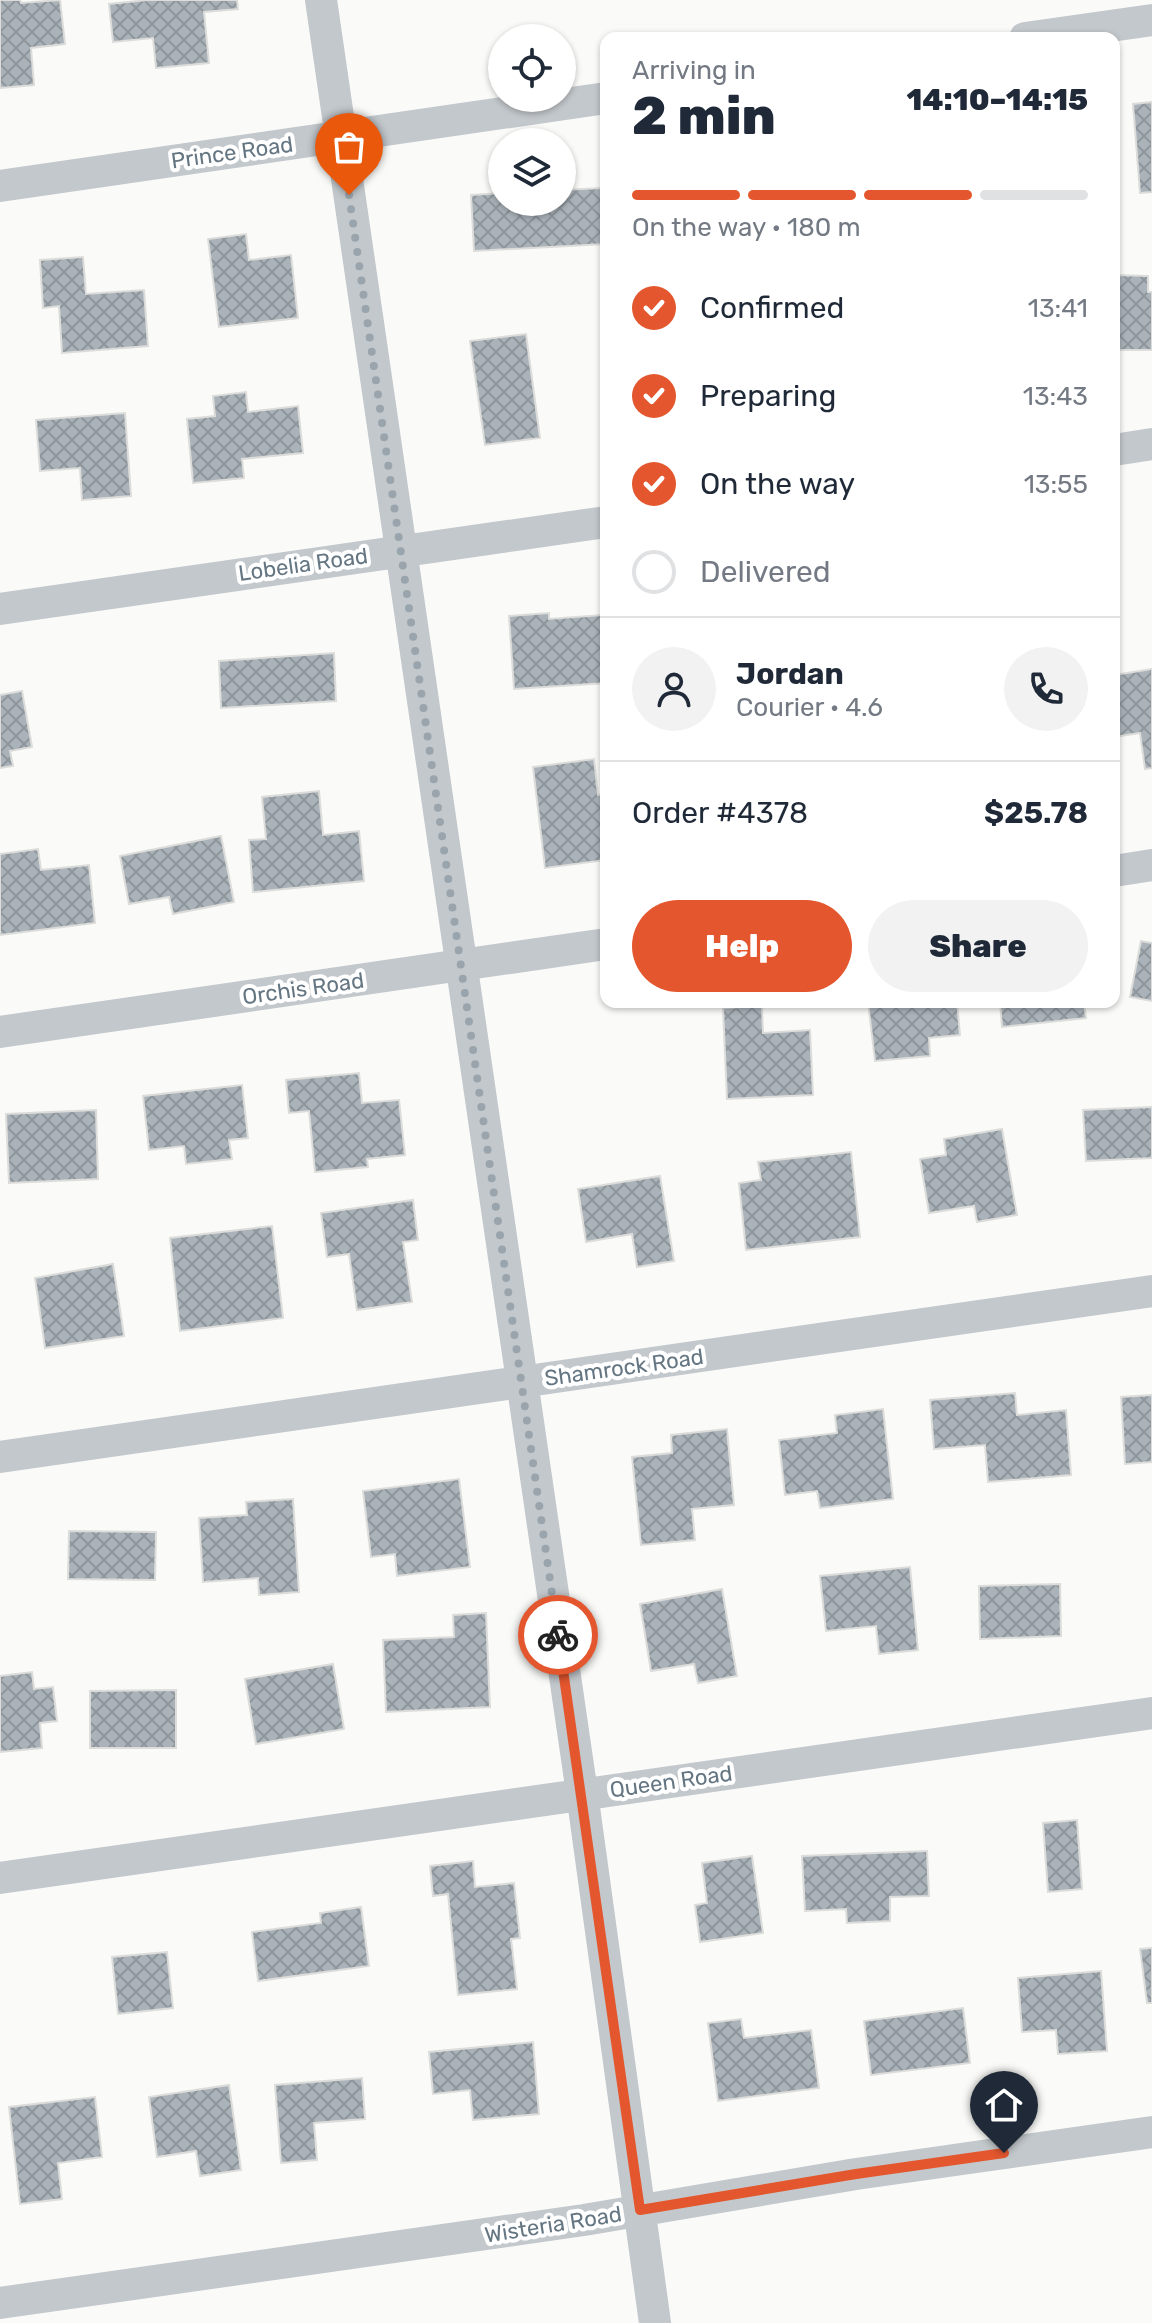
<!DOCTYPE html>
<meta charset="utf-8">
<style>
:root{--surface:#fff;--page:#f2f2f3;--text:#1f2937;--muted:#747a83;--line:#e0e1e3;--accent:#e4572e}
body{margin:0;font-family:Rubik,sans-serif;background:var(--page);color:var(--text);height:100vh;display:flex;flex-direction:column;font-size:30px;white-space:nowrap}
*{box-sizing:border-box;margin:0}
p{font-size:26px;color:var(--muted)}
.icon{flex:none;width:44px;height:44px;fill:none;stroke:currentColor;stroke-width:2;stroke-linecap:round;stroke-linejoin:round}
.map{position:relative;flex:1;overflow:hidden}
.details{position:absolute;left:600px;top:32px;width:520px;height:976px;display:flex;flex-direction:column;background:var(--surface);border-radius:16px;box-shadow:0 2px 6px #0004}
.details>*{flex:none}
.controls{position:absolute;left:488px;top:24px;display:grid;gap:16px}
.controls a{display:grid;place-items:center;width:88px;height:88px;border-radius:50%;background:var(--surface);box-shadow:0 2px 6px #0004;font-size:40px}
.pin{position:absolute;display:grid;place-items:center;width:68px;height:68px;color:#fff;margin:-82px -34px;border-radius:50% 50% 50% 0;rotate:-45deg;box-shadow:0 0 8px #0007}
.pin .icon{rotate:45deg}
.courier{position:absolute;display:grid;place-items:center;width:80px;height:80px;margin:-40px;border:6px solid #e4572e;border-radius:50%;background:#fff;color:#222;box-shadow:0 2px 10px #0007}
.summary em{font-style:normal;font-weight:800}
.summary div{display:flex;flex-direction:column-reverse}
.summary{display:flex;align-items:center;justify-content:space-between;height:136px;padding:0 32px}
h1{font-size:52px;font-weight:800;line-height:60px}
.bar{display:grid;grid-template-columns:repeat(4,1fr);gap:12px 8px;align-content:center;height:96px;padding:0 32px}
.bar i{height:10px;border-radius:6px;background:var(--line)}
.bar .active{background:var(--accent)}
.bar p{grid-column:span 4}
.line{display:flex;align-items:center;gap:20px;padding:0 32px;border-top:2px solid var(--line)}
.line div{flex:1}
.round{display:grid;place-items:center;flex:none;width:84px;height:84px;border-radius:42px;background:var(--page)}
ol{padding:0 32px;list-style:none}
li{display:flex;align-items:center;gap:24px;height:88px}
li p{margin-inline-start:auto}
li .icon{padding:8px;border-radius:50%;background:var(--accent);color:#fff;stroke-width:4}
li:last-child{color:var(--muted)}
li i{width:44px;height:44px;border:4px solid var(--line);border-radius:50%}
.action{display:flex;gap:16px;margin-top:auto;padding:16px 32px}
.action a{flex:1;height:92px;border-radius:48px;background:var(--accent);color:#fff;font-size:32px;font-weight:800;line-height:92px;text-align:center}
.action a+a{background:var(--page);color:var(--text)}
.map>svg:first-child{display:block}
</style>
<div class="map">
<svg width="1152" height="2323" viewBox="0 0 1152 2323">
<defs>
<pattern id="building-cross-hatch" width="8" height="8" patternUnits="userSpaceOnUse" patternTransform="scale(2)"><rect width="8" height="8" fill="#aab3b9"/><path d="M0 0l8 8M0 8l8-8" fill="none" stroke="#8e969c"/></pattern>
</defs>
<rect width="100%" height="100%" fill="#fafaf8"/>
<path fill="url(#building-cross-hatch)" stroke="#dcdcda" stroke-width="2" d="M0 0H20L21 3 60 0 65 44 31 48 34 85 0 88Z
M147 0H237L238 9 204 12 209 63 156 68 153 38 113 42 109 4Z
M1152 102V192L1140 193 1133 104Z
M603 188 605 244 474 251 471 195 502 193V202H562V190Z
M246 234 249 260 291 255 298 318 219 327 208 239Z
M83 257 86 294 144 290 148 346 62 353 59 306 43 308 40 260Z
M1114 275 1148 276V292H1152V350H1114Z
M526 334 540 438 485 445 470 341Z
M246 392 248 412 298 406 303 453 242 459 244 478 193 483 187 419 215 416 213 396Z
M125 413 131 496 82 500 80 468 40 471 36 420Z
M549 613V619L602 615 606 683 514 689 509 616Z
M334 653 336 701 221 708 219 661Z
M1152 669V768L1145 769 1140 733 1114 737V675Z
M22 691 32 747 10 751 13 766 0 768V695Z
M594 759 598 795 606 794V826H603L606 860 545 868 533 767Z
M319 791 323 835 359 831 364 881 253 892 249 840 266 839 262 797Z
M221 836 234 902 173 914 169 897 129 904 120 856Z
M38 849 41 870 89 865 95 923 0 935V854Z
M1141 941 1152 943V1001L1130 997Z
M868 1002H957L960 1035 929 1038 930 1056 875 1061Z
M1000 1002H1084L1086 1018 1002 1027Z
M762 1006 763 1033 810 1030 813 1095 727 1099 723 1008Z
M359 1073 362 1103 399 1100 405 1155 367 1159 368 1167 315 1172 309 1111 289 1113 286 1080Z
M242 1085 248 1138 229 1140 232 1159 186 1164 184 1146 149 1150 143 1096Z
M1152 1107V1158L1086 1161 1083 1110Z
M96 1110 98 1179 9 1183 6 1114Z
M1002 1129 1017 1215 977 1222 974 1206 929 1213 920 1159 946 1155 944 1139Z
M851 1152 860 1237 746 1250 739 1183 761 1180 758 1162Z
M660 1176 674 1261 637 1267 632 1234 586 1242 578 1189Z
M413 1200 418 1240 403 1242 412 1302 357 1310 349 1254 327 1257 321 1213Z
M272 1226 283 1318 180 1331 170 1238Z
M113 1264 124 1336 45 1348 35 1278Z
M1015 1393 1017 1415 1066 1410 1071 1475 988 1482 985 1445 934 1449 930 1400Z
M1152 1395V1462L1125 1464 1121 1397Z
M883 1409 893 1499 820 1508 817 1491 785 1495 779 1440 837 1433 835 1415Z
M727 1429 734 1505 692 1509 695 1540 641 1545 632 1457 672 1453 671 1435Z
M459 1479 470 1567 397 1576 395 1554 371 1557 363 1491Z
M293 1499 299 1592 259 1595 258 1578 203 1582 199 1518 247 1515 246 1502Z
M69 1531 156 1532 155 1580 68 1579Z
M910 1567 918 1650 879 1654 876 1626 826 1631 820 1576Z
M1060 1584 1061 1636 980 1639 979 1586Z
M722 1589 737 1676 698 1683 694 1664 651 1671 640 1604Z
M486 1613 490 1707 386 1712 383 1640 454 1637 453 1615Z
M333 1664 344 1729 256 1744 245 1679Z
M32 1672 34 1689 53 1687 57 1721 40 1723 42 1748 0 1752V1676Z
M176 1690V1748H90V1691Z
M1077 1820 1082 1889 1048 1892 1043 1823Z
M927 1851 929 1896 890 1897V1921L847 1923 846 1909 805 1911 802 1856Z
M752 1856 763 1933 700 1942 695 1905 707 1903 702 1863Z
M473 1861 475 1887 514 1883 520 1938 511 1939 517 1989 458 1995 448 1894 433 1896 430 1866Z
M361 1907 369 1966 258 1981 252 1932 321 1923 320 1913Z
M1152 1948V2003H1147L1140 1949Z
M167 1952 173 2008 118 2014 112 1957Z
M1101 1971 1107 2051 1058 2054 1056 2030 1022 2032 1018 1978Z
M963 2008 970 2063 871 2075 864 2021Z
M741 2019 744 2038 811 2030 819 2088 718 2101 708 2023Z
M533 2042 539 2114 473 2120 470 2090 433 2094 429 2052Z
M362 2078 365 2119 314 2123 317 2160 281 2163 275 2085Z
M229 2085 241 2170 200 2176 196 2151 157 2157 149 2097Z
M95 2097 102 2157 58 2163 62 2199 20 2204 9 2107Z"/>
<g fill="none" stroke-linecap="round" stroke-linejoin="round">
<path stroke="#c3c8cc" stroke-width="32" d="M321 0 582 1793 655 2323
M1025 38 1152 20
M0 186 606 98
M1114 450 1152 444
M0 609 606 522
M1114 871 1152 865
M0 1032 606 944
M0 1457 1152 1291
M0 1878 1152 1713
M0 2303 584 2220 856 2174 1152 2132"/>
</g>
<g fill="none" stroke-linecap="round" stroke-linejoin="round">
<path stroke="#99a4ac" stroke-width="8" stroke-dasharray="0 14.4" d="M349 195 558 1635"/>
<path stroke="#e4572e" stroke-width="10" d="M558 1635 640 2210 856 2174 1004 2153"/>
</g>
<g text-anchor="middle" stroke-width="8" stroke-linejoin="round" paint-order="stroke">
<g font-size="22" fill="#657683" stroke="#fff">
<text transform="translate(232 152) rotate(-8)" y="8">Prince Road</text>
<text transform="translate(303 564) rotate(-8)" y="8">Lobelia Road</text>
<text transform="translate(303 988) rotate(-8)" y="8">Orchis Road</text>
<text transform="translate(624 1367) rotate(-8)" y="8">Shamrock Road</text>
<text transform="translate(671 1781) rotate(-8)" y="8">Queen Road</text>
<text transform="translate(553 2224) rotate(-9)" y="8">Wisteria Road</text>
</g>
</g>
</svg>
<div class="controls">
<a><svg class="icon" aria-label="locate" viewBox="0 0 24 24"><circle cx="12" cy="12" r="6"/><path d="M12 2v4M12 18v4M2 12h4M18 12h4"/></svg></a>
<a><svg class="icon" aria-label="layers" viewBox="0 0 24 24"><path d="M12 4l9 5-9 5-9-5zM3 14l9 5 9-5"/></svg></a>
</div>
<div class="pin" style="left:349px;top:195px;background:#ea580c"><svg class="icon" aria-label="bag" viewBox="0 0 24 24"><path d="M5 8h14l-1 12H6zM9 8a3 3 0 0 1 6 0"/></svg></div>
<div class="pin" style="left:1004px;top:2153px;background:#1f2937"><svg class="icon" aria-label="home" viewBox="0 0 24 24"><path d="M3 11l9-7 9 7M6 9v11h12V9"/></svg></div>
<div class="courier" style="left:558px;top:1635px"><svg class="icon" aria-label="bike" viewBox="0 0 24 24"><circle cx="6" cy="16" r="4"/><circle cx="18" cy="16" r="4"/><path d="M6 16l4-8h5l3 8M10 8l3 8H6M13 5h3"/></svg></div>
<section class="details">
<div class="summary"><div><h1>2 min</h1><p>Arriving in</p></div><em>14:10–14:15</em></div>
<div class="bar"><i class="active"></i><i class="active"></i><i class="active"></i><i></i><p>On the way · 180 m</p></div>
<ol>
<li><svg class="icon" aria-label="check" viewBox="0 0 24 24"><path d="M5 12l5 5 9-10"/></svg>Confirmed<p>13:41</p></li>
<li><svg class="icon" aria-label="check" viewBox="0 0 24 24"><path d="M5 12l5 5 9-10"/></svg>Preparing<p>13:43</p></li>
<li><svg class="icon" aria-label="check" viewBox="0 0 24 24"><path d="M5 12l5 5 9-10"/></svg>On the way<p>13:55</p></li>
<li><i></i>Delivered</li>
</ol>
<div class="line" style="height:144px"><a class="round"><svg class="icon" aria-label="person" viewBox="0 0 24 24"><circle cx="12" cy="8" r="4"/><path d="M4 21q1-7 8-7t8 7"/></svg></a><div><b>Jordan</b><p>Courier · 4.6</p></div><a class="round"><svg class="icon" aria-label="phone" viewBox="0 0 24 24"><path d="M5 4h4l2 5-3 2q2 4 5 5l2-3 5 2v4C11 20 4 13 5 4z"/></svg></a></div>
<div class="line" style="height:104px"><div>Order #4378</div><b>$25.78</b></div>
<div class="action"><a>Help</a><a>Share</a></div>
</section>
</div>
